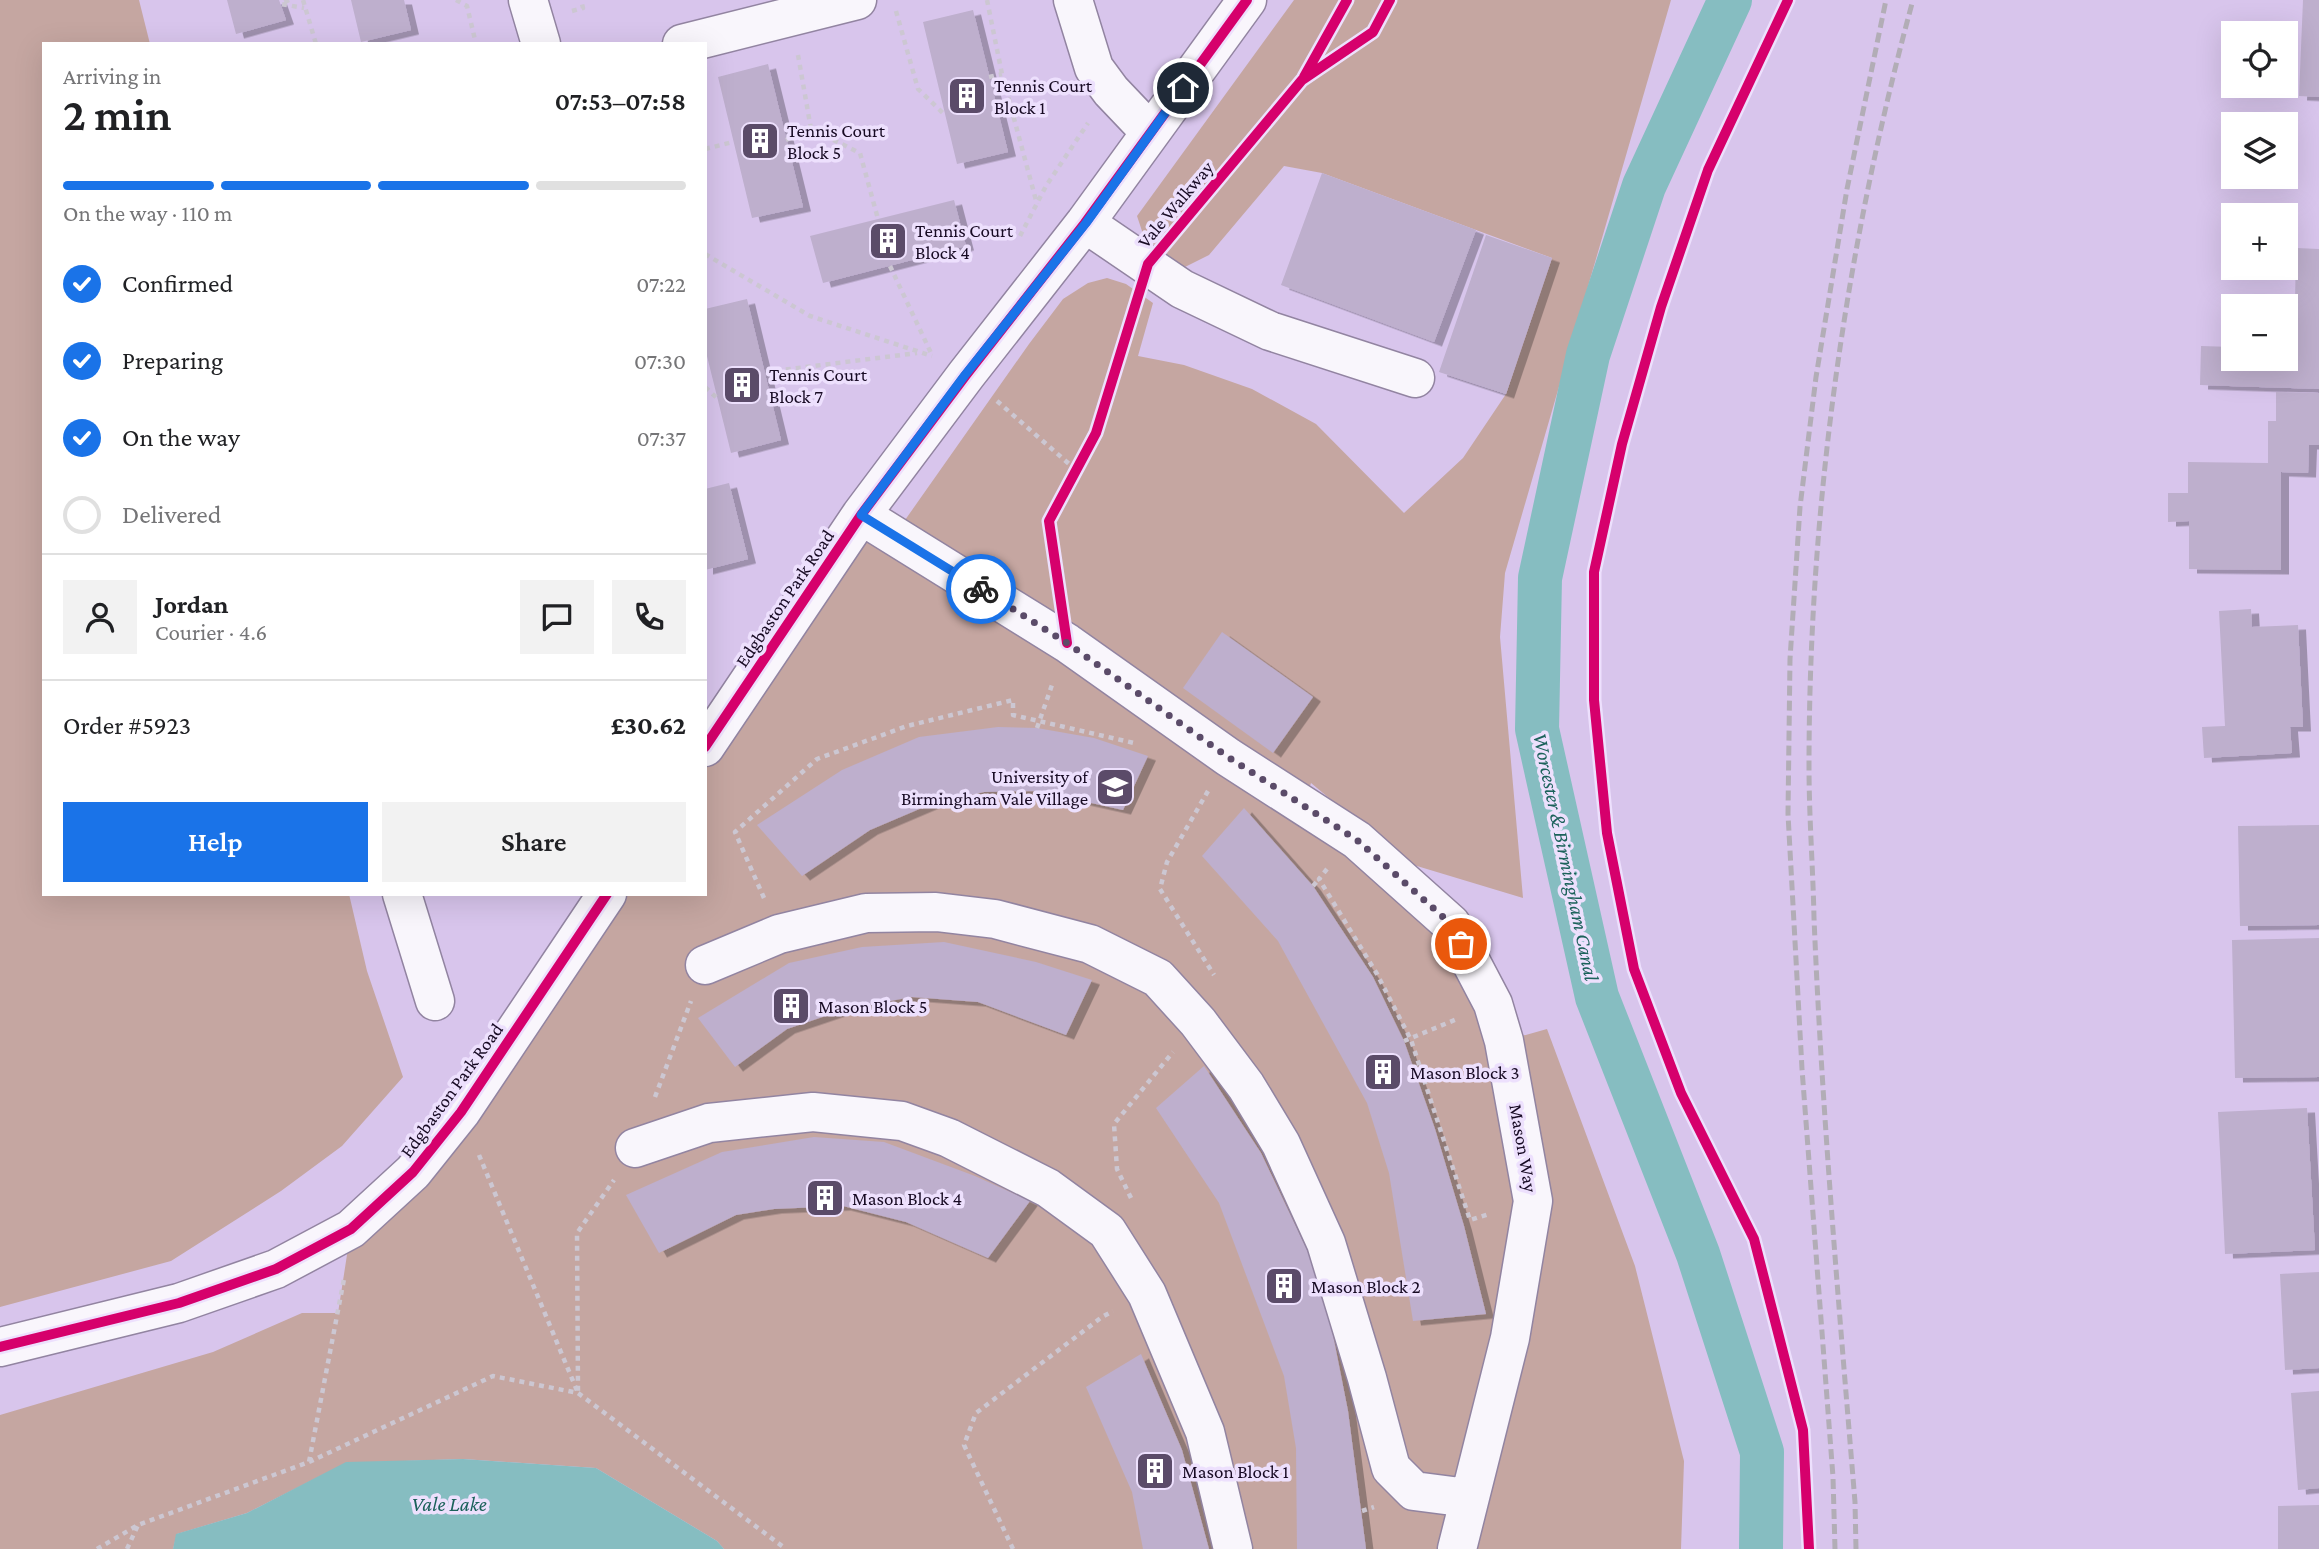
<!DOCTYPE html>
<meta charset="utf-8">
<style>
:root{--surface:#fff;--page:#f2f2f2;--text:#202124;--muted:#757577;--line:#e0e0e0;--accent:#1a73e8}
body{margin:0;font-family:"Crimson Pro",serif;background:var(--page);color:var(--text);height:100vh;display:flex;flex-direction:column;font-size:26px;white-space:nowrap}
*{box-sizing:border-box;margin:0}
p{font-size:23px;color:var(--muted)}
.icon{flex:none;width:38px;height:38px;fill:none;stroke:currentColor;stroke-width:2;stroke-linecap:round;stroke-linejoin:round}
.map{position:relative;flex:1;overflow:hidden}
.side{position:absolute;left:42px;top:42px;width:665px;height:854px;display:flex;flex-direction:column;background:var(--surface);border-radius:0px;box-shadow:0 7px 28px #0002}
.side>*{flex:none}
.buttons{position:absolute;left:2221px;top:21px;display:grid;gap:14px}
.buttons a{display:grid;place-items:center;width:77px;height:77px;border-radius:0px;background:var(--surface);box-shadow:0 7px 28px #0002;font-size:35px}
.pin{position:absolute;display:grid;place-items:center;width:60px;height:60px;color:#fff;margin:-30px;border:4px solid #fff;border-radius:50%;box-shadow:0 2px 7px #0007}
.courier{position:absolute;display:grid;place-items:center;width:70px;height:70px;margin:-35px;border:5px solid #1a73e8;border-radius:50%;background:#fff;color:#222;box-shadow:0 2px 9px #0007}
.headline em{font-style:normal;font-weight:600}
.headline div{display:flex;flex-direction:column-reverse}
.headline{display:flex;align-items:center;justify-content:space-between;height:119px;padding:0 21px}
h1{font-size:46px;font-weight:600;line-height:52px}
.bar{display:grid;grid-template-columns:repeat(4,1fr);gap:10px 7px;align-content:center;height:84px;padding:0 21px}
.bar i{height:9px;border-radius:5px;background:var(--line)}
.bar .active{background:var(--accent)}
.bar p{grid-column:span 4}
.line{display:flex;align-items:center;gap:18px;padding:0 21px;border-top:2px solid var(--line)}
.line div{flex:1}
.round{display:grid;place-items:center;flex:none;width:74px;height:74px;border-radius:0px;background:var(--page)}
ol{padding:0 21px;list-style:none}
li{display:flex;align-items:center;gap:21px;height:77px}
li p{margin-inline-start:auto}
li .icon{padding:7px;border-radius:50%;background:var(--accent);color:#fff;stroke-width:4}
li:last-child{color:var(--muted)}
li i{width:38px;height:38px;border:4px solid var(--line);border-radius:50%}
.button{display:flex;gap:14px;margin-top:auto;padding:14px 21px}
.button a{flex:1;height:80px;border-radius:0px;background:var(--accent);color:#fff;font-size:28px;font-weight:600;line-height:80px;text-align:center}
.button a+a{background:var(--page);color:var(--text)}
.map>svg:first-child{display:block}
</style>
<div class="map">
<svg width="2319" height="1549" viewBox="0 0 2319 1549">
<defs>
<filter id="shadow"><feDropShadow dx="8" dy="4.5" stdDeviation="0" flood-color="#0004"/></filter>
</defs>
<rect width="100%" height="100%" fill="#d8c5ec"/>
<path fill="#c5a6a1" d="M0 0H139L150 44H44V894H349L367 971 403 1077 342 1146 281 1191 171 1261 0 1307Z
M1294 0H1671L1505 573 1500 637 1523 898 1407 863 1311 783 1304 805 1451 924 1504 1041 1547 1029 1635 1266 1684 1461 1681 1549H724L717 1541 596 1468 463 1459 346 1463 247 1513 177 1534 173 1549H0V1415L213 1352 302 1313H338L351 1229 607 894H705V747L861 515 898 530 1029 344 1063 299 1088 283 1107 278 1126 284 1153 303 1138 356 1184 365 1252 389 1316 424 1404 513 1463 458 1506 394 1552 258 1322 173 1284 166 1209 255 1183 268 1146 243 1137 216Z"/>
<path fill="#86bdc1" d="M463 1459 596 1468 717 1541 724 1549H173L176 1534 247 1513 346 1462Z"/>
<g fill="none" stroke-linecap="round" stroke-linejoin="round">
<path stroke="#86bdc1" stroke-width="44" d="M1730 0 1644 186 1588 355 1540 578 1537 729 1597 997 1698 1254 1762 1452 1761 1549"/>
</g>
<path fill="#beafcd" filter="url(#shadow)" d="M227 0H279L286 20 236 34Z
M351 0H404L411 30 361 42Z
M2303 0H2319V97L2299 96Z
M973 10 1008 152 957 164 923 22Z
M768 64 803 207 752 218 718 77Z
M1322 173 1476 230 1434 342 1281 285Z
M954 200 966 246 823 283 810 236Z
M1486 235 1552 258 1506 394 1439 372Z
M2296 248 2319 249V389L2200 385 2201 346 2233 347V359H2286V306H2281L2282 303H2295Z
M747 299 781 440 731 453 705 348V309Z
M2276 392 2319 393V445H2309L2308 473 2281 472V570L2189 569V521L2168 522V493H2188V462L2268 463V421H2276Z
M729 483 748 559 705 570V489Z
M2251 609 2252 627 2298 625 2303 727H2290L2292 753 2204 758 2202 727 2225 726 2219 611Z
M1222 632 1313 697 1273 753 1183 688Z
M998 727 1037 728 1094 738 1148 756 1123 810 1037 791 984 792 931 804 870 830 802 876 757 825 842 770 919 737Z
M1244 808 1313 886 1373 977 1404 1041 1435 1129 1464 1226 1486 1314 1413 1321 1389 1173 1367 1103 1278 941 1202 856Z
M2319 825V925L2240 926 2238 826Z
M2319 938V1077L2235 1078 2232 940Z
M944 942 1036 962 1092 980 1066 1035 978 1002 912 997 846 1009 787 1029 735 1067 698 1018 789 963 862 947Z
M1204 1066 1261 1153 1308 1252 1330 1320 1348 1411 1366 1549H1297L1296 1448 1284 1376 1219 1203 1156 1108Z
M2307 1108 2315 1250 2225 1254 2218 1112Z
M814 1137 884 1142 975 1176 1030 1201 988 1258 906 1222 843 1206 774 1209 736 1215 659 1253 626 1195 722 1152Z
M2319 1272V1368L2285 1370 2280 1274Z
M1141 1354 1182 1450 1209 1549H1143L1132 1492 1086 1387Z
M2319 1391V1488L2298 1490 2291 1393Z
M2319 1505V1549H2278V1506Z"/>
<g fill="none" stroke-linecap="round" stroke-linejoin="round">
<defs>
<path id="minor" d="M528 0 541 44
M1073 0 1094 68 1111 91 1150 132
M682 44 857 0
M1085 223 1182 289 1270 331 1415 378
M861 515 1067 643 1228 757 1357 840 1451 924 1493 1004 1504 1041 1533 1201 1510 1338 1457 1549
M705 747 861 515 966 375 1085 223 1247 0
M402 894 435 1001
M705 965 779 934 866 913 936 912 995 919 1090 944 1158 978 1198 1022 1246 1086 1281 1144 1326 1243 1367 1378 1391 1468 1414 1491 1468 1498
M635 1148 709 1123 813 1112 902 1121 949 1138 1048 1188 1107 1231 1147 1294 1205 1432 1233 1549
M0 1347 179 1303 276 1269 351 1229 413 1172 461 1112 607 894"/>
</defs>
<use href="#minor" stroke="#9284a1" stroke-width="41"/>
<path stroke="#ccc7d2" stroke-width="4.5" stroke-dasharray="5 5" stroke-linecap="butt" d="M289 0 281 4 304 8
M303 0 316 44
M456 0 467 6 476 44
M987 0 1002 74 1037 204
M572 11 583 8 581 0
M896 11 918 89 945 115
M798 55 811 129 860 153 878 219
M989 77 1002 74
M786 140 811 129
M705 149 733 142
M1020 236 1046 186 1088 123
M705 254 810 316 932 356
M890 266 931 353
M766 372 917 353
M705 387 718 399
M997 401 1076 470
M1037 728 1053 682
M1208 791 1167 862 1160 889 1214 975
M1327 869 1319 879 1377 974 1411 1040 1470 1220 1489 1214
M1313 886 1319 879
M764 898 735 832 817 759 907 726 1013 700V715L1134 743
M1404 1041 1457 1019
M655 1097 691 1001
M479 1155 578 1393 577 1233 614 1180
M1131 1198 1117 1169 1114 1124 1173 1052
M309 1462 493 1376 578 1393 786 1549
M1362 1511 1374 1507
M97 1549 138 1525 309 1462 344 1279
M127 1549 138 1525
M1013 1549 964 1445 976 1413 1102 1317 1113 1311"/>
<use href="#minor" stroke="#f9f6fc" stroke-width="38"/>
<path stroke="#b2adb6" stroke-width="5" stroke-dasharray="10 5" stroke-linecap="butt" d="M1835 1549 1833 1477 1802 1069 1788 814 1790 659 1800 507 1816 377 1847 189 1886 0
M1856 1549 1855 1502C1839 1307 1822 1113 1814 918 1813 868 1809 817 1809 766 1809 508 1845 249 1913 0"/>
<defs>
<path id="cycleway" d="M1788 0 1708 170 1661 307 1622 444 1594 572V700L1607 833 1634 969 1681 1093 1754 1239 1803 1430 1809 1549
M1304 77 1347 0
M1067 643 1049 521 1096 433 1148 264 1302 80 1373 32 1390 0
M705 747 861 515 966 375 1085 223 1247 0
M0 1347 179 1303 276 1269 351 1229 413 1172 461 1112 607 894"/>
</defs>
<use href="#cycleway" stroke="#ede0fd" stroke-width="15"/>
<use href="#cycleway" stroke="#d6006c" stroke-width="10"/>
</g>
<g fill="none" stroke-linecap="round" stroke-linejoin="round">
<path stroke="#5b4b69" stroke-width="7" stroke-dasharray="0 12.6" d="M981 589 1067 643 1228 757 1357 840 1451 924 1461 944"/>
<path stroke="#1a73e8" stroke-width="9" d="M981 589 861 515 965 375 1086 223 1183 88"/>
</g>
<defs>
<symbol id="building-square" viewBox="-11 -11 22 22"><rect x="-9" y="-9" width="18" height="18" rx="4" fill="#5b4b69" stroke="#ede0fd"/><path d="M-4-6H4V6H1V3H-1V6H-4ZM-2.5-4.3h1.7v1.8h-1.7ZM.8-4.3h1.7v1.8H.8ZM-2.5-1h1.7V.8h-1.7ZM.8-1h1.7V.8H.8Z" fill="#fff"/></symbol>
<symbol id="university-square" viewBox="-11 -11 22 22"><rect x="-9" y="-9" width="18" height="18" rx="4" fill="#5b4b69" stroke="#ede0fd"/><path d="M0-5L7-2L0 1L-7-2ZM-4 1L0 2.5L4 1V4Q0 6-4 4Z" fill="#fff"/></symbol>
</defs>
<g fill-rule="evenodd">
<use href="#building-square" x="945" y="74" width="44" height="44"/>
<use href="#building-square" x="738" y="119" width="44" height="44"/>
<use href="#building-square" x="866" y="219" width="44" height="44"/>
<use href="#building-square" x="720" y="363" width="44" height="44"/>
<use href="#university-square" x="1093" y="765" width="44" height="44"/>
<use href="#building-square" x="769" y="984" width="44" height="44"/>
<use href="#building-square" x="1361" y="1050" width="44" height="44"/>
<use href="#building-square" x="803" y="1176" width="44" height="44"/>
<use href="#building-square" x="1262" y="1264" width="44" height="44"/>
<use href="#building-square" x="1133" y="1449" width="44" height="44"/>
</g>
<g text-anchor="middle" stroke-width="7" stroke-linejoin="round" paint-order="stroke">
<g font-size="19" fill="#170a23" stroke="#ede0fd" text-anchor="start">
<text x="994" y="92">Tennis Court<tspan x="994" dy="22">Block 1</tspan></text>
<text x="787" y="137">Tennis Court<tspan x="787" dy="22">Block 5</tspan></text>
<text x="915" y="237">Tennis Court<tspan x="915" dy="22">Block 4</tspan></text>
<text x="769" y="381">Tennis Court<tspan x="769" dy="22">Block 7</tspan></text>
<text x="1088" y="783" text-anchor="end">University of<tspan x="1088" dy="22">Birmingham Vale Village</tspan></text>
<text x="818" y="1013">Mason Block 5</text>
<text x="1410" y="1079">Mason Block 3</text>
<text x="852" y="1205">Mason Block 4</text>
<text x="1311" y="1293">Mason Block 2</text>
<text x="1182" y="1478">Mason Block 1</text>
</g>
<g font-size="19" fill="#170a23" stroke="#ede0fd">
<text transform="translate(1175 204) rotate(-50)" y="7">Vale Walkway</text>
<text transform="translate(784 598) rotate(-56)" y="7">Edgbaston Park Road</text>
<text transform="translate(451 1090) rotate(-54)" y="7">Edgbaston Park Road</text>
<text transform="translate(1524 1148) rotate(80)" y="7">Mason Way</text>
</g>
<g font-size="21" font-style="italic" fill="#1c625b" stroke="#ede0fd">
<text transform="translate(1566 857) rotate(78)" y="7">Worcester &amp; Birmingham Canal</text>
<text x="449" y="1511">Vale Lake</text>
</g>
</g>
</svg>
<div class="buttons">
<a><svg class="icon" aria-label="locate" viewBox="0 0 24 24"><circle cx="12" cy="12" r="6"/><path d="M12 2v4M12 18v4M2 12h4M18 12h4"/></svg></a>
<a><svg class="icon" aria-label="layers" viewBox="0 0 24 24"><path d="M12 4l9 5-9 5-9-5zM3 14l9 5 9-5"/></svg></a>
<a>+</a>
<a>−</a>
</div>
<div class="pin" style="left:1461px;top:944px;background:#ea580c"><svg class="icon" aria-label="bag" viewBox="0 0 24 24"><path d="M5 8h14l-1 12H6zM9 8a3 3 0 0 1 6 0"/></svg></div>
<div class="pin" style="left:1183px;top:88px;background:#1f2937"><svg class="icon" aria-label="home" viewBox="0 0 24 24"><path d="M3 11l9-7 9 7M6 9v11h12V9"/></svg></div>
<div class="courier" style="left:981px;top:589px"><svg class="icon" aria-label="bike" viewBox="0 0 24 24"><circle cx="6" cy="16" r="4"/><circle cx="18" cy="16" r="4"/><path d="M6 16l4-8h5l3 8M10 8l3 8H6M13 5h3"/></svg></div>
<section class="side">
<div class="headline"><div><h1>2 min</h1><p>Arriving in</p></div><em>07:53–07:58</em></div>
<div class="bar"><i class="active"></i><i class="active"></i><i class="active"></i><i></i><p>On the way · 110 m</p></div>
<ol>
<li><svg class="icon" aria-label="check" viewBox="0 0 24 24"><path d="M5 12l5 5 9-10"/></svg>Confirmed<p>07:22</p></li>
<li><svg class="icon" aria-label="check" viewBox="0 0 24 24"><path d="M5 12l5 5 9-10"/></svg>Preparing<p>07:30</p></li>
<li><svg class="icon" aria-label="check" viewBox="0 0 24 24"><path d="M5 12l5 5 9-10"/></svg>On the way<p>07:37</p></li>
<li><i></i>Delivered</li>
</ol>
<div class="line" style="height:126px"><a class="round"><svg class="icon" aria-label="person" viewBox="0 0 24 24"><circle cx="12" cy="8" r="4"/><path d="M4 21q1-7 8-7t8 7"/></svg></a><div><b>Jordan</b><p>Courier · 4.6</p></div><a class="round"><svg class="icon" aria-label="chat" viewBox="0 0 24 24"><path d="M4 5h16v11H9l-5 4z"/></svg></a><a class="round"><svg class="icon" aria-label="phone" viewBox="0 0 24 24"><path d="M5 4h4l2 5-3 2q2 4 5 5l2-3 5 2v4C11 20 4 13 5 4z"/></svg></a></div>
<div class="line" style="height:91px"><div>Order #5923</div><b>£30.62</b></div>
<div class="button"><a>Help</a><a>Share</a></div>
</section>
</div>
